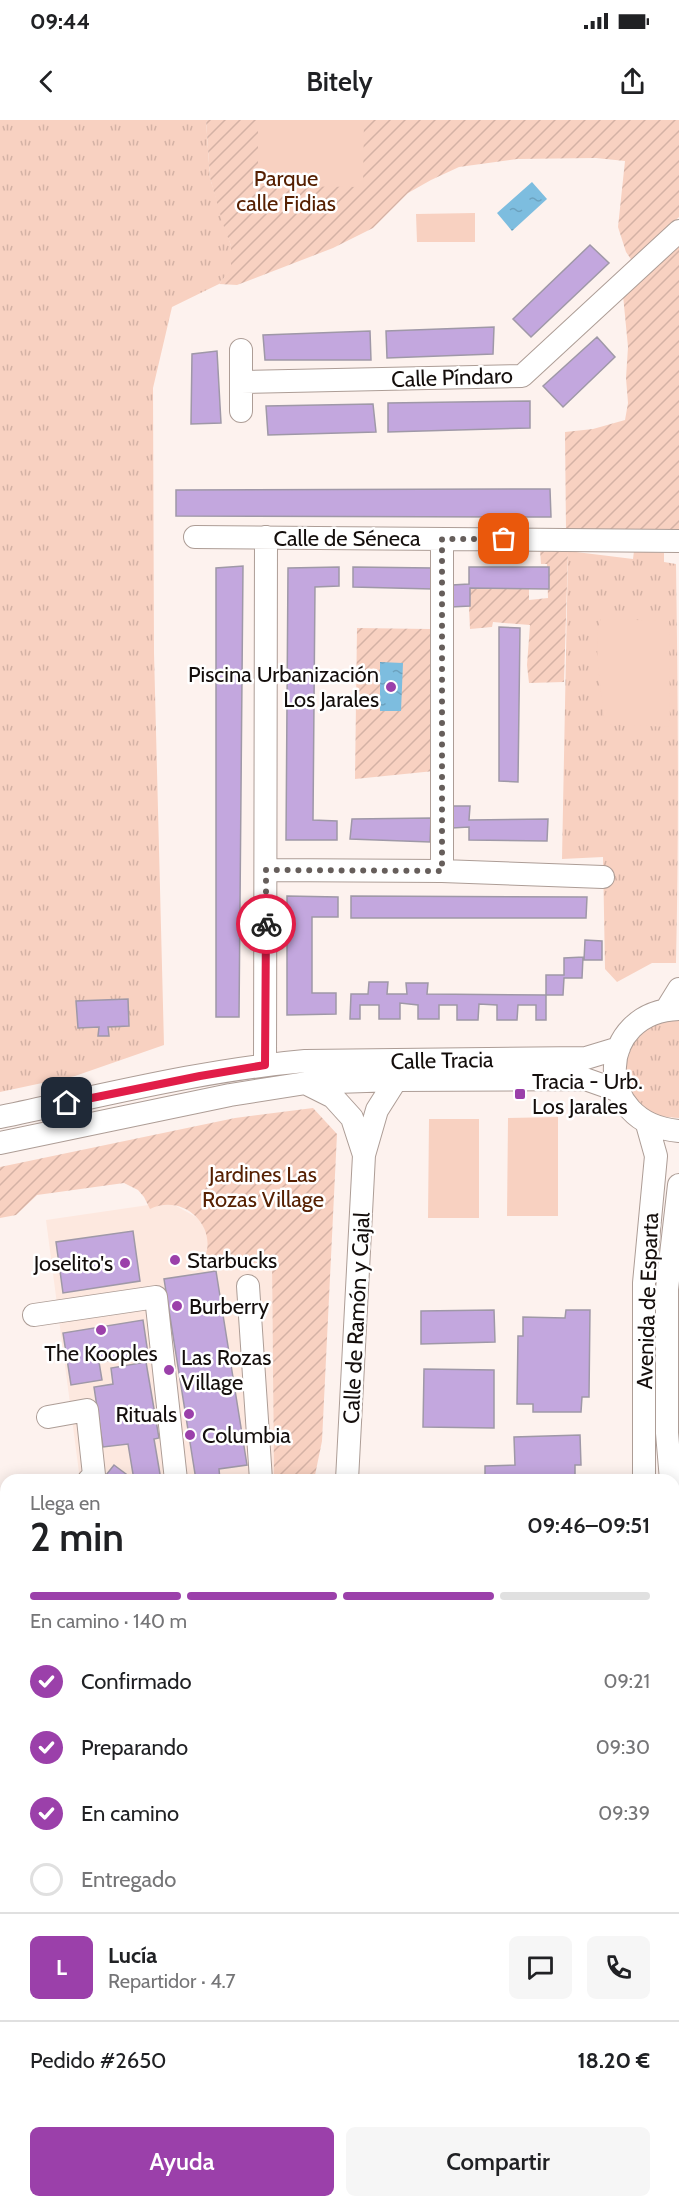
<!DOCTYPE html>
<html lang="es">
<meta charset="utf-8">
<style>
:root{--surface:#fff;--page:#f6f6f6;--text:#202124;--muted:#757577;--line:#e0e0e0;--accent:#9b40aa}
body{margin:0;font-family:Cabin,sans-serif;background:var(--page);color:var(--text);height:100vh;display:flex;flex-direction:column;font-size:22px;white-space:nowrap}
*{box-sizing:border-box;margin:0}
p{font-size:20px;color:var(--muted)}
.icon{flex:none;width:33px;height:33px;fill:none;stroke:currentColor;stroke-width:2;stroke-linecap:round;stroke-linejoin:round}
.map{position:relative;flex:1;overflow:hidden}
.panel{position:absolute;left:0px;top:1354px;width:680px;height:734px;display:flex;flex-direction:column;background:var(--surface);border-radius:18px 18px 0 0;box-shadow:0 3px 15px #0003}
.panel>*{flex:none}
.pin{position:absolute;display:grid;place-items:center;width:51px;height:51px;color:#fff;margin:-26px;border-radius:12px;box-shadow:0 3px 9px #0006}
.courier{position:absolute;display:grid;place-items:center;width:60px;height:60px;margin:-30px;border:4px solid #e11d48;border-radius:50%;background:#fff;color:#222;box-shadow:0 2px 8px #0007}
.overview em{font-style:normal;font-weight:600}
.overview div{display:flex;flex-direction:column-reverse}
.overview{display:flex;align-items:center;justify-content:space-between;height:102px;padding:0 30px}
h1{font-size:39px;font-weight:600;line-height:45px}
.bar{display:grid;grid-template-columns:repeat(4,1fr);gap:9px 6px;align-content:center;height:72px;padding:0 30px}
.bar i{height:8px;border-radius:4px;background:var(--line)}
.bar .current{background:var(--accent)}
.bar p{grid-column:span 4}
.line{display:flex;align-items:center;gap:15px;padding:0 30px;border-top:2px solid var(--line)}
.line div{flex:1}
.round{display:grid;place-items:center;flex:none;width:63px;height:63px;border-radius:9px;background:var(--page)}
ol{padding:0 30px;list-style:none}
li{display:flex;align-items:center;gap:18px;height:66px}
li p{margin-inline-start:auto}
li .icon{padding:6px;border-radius:50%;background:var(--accent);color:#fff;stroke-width:4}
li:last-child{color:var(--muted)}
li i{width:33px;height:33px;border:3px solid var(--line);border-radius:50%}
.cta{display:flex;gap:12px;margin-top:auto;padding:12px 30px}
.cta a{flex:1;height:69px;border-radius:9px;background:var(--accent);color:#fff;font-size:24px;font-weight:600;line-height:69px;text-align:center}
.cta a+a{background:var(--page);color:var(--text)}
.status{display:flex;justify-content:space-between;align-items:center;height:42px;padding:0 30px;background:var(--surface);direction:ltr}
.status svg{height:16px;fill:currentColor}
header{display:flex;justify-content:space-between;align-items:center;height:78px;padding:0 30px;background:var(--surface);font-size:27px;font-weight:600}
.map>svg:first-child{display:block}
</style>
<div class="status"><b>09:44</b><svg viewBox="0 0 49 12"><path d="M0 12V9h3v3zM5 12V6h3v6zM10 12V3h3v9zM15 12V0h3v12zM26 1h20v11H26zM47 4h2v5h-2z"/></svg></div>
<header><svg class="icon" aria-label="back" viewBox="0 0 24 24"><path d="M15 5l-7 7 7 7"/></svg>Bitely<svg class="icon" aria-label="share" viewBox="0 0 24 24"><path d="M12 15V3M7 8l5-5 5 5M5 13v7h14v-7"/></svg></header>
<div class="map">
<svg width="679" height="2087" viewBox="0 0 679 2087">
<defs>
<pattern id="grass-tufts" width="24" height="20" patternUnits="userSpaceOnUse" patternTransform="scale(1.5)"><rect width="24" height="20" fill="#f8d1c1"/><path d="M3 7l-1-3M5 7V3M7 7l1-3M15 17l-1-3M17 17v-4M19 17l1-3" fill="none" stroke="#d4b2a5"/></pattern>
<pattern id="garden-furrows" width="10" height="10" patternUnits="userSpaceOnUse" patternTransform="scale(1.5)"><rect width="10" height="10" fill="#f8d1c1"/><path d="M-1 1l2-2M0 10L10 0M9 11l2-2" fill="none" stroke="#d4b2a5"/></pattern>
<pattern id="water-ripples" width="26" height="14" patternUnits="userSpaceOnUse" patternTransform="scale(1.5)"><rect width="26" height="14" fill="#7dbddf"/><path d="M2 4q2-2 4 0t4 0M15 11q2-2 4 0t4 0" fill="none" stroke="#6ba1be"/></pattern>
</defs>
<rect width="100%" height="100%" fill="#fdf2ee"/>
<path fill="#fde8df" d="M169 1082 272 1139 274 1360H80L46 1100Z
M6 1408V1666L0 1663V1409Z"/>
<path fill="url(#grass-tufts)" d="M0 0H206L210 58 231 126V150L219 164 172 187 153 268 154 533 164 925 75 956 0 972Z
M568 431 633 439 634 431 664 433V442L676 444C678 576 679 710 676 843H652L617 862 605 849 603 737 562 739Z
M676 900H679V998C668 997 657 997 648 990 621 971 618 931 645 910 654 903 665 901 676 900Z
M0 1803 3 1805 6 1803V1859L0 1885Z
M679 1851V1983H674V1865Z"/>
<path fill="url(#garden-furrows)" d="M679 0V97L633 142 626 132 618 107 625 41 596 38 517 39 459 47 431 60 408 73 373 108 333 128 237 165 219 164 231 149V126L223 104 210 58 206 0Z
M679 125V410L566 411 565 312 593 309 625 300 628 283 626 258 628 227 623 175Z
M540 430 568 431 564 562 529 563 527 545 530 505 493 502 492 507 470 509 468 466H529V480L548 478 547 444H541Z
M357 508 430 509 434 651 355 659Z
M313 988 337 1014 322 1321 314 1360H274L272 1142 199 1147C225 1114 187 1071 150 1089L144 1077 138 1070 124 1063 37 1075 16 1095 0 1098V1047L235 998Z"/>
<path fill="#f8d1c1" d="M258 0H364L363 67 258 66Z
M475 93V122H417L416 94Z
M601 499 669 501 670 607 605 604C603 580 591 518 601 499Z
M558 997V1096H507L508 998Z
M429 999H479V1098H428Z"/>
<path fill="url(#water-ripples)" d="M532 62 547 79 512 111 497 93Z
M380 542 403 543 401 591H380Z"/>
<path fill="#c3a7de" stroke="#9f98a7" stroke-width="1.5" d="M590 125 609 143 531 217 513 199Z
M494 207 493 234 387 238 386 211Z
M370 211 371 240H265L263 215Z
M597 217 615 237 563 287 543 266Z
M217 231 221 303 191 304 192 234Z
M530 281V308L388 312V283Z
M373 284 376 312 268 315 266 286Z
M550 369 551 397 176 396V370Z
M243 446 239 897H216V448Z
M339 447V466L315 467 313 700 337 701V720H286L288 448Z
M353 447 433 448 432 469 353 467Z
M469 447H549V469L470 468V486L451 487 452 465 469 464Z
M499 507 520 508 518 662 499 661Z
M450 686H470L469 700 548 699 547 721 469 720V707L452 708Z
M431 698 430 722 350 719 352 699Z
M287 776 338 777V797H312V873H336V894L287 895Z
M351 776 587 777 586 798H351Z
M585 820 602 821V840H584Z
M583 837 582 858H564L563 875H546V855H564V838Z
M369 862H388L387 874H407L406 863H428L427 874 546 875V900H536V885H518L517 900H497V885L479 884 478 900H457V885H439V899H418V885L400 883V899H379V885H360V899H350L351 874H368Z
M128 879 129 906 108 907 109 916H98L99 907 78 908 76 881Z
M133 1111 140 1161 63 1173 56 1122Z
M216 1151 247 1345 219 1349 220 1360H196L164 1159Z
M494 1190 495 1222 421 1224V1191Z
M566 1190H590L589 1277H582L581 1292H533V1284H517L518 1216H523V1197L565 1198Z
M143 1200 148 1234 99 1242 102 1260 71 1265 63 1213Z
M146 1242 159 1318 154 1319 161 1360H134L128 1324 103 1327 94 1267 113 1264 111 1248Z
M424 1249 494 1250V1308L423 1307Z
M580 1315 581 1345H575V1360H413V1358L485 1356V1346L515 1345 514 1317Z
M114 1345 134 1360H102Z
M6 1467V1508L0 1514V1475Z
M0 1551 6 1554V1609L0 1607Z
M0 1635 6 1638V1657L0 1654Z
M538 2082H603L609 2087H534Z"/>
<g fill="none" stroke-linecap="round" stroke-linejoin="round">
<defs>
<path id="minor" d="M241 230V291
M241 262 522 256 679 111
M195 417 679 421
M266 750 442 751 603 757
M442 751V419
M679 889C596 891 591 1004 679 1011
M666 890 679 869
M265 945 266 417
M307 964 333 977 352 998 364 1035
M0 997C101 976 202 950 305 941L586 938 619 928
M0 1023 230 975 306 963 396 960 585 959 619 971
M248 1166 261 1360
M34 1195 156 1177 176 1360
M48 1297 87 1290 94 1355 89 1360
M347 1360 364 1035 377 990 396 960
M644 1360V1163L656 1036 647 1004
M671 1360 667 1313V1169L679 1065
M674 1398 679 1455
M0 1445 3 1446 6 1442
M0 1532H6
M0 1621 6 1624
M674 1663 679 1661
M0 1746 6 1750
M674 1999H679
M19 2082V2087
M131 2087 136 2082
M337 2087 341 2082
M447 2087 450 2082"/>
</defs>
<use href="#minor" stroke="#ad9d96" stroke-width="24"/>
<use href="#minor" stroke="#fff" stroke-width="22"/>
</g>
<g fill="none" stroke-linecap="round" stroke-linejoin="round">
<path stroke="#665e5b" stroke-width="6" stroke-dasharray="0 10.8" d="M266 804V750L442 751V419H504"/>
<path stroke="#e11d48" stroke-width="8" d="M67 983 200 956 265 945 266 804"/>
</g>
<g fill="#9b40aa" stroke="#fff" stroke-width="2">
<circle cx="391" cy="567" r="6"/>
<rect x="514" y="968" width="12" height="12" rx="3"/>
<circle cx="175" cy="1140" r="6"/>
<circle cx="125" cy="1143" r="6"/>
<circle cx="177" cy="1186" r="6"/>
<circle cx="101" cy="1210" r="6"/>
<circle cx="169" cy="1250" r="6"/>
<circle cx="189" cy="1294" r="6"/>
<circle cx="190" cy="1315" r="6"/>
</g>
<g text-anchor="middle" stroke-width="5" stroke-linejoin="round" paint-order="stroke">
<g font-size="22" fill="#562002" stroke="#fff">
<text x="286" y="66">Parque<tspan x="286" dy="25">calle Fidias</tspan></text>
<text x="263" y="1062">Jardines Las<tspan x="263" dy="25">Rozas Village</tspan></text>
</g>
<g font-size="22" fill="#140e0c" stroke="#fff">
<text transform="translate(452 257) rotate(-2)" y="8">Calle Píndaro</text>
<text x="347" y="426">Calle de Séneca</text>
<text transform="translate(442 940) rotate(-1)" y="8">Calle Tracia</text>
<text transform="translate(647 1181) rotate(-88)" y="8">Avenida de Esparta</text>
<text transform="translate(356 1198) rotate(-87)" y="8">Calle de Ramón y Cajal</text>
</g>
<g font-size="22" fill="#140e0c" stroke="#fff" text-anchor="start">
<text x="379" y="562" text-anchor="end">Piscina Urbanización<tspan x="379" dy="25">Los Jarales</tspan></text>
<text x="532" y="969">Tracia - Urb.<tspan x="532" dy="25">Los Jarales</tspan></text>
<text x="187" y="1148">Starbucks</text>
<text x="113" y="1151" text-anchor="end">Joselito's</text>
<text x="189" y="1194">Burberry</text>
<text x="101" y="1241" text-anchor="middle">The Kooples</text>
<text x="181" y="1245">Las Rozas<tspan x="181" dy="25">Village</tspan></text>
<text x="177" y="1302" text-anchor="end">Rituals</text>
<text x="202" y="1323">Columbia</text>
</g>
</g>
</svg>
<div class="pin" style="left:504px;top:419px;background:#ea580c"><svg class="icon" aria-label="bag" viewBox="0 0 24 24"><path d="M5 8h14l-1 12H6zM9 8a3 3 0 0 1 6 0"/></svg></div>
<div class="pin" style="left:67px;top:983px;background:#1f2937"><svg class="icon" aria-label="home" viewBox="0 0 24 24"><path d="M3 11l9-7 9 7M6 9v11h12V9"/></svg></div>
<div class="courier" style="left:266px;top:804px"><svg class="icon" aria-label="bike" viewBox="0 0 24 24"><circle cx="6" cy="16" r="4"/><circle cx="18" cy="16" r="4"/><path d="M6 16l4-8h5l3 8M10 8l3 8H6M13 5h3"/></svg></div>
<section class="panel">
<div class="overview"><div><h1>2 min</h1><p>Llega en</p></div><em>09:46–09:51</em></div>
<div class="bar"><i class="current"></i><i class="current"></i><i class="current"></i><i></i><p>En camino · 140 m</p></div>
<ol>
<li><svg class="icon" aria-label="check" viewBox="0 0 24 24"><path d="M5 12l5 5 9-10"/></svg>Confirmado<p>09:21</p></li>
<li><svg class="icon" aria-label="check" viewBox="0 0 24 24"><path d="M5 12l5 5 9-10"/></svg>Preparando<p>09:30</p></li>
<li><svg class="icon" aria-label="check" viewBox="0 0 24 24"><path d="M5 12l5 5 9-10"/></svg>En camino<p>09:39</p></li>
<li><i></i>Entregado</li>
</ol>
<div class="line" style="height:108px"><b class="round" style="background:var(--accent);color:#fff">L</b><div><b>Lucía</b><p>Repartidor · 4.7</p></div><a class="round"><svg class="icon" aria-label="chat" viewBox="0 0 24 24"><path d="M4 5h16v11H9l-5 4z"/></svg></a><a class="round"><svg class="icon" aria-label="phone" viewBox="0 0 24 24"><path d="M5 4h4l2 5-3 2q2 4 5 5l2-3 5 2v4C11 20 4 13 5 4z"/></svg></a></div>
<div class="line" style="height:78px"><div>Pedido #2650</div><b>18.20 €</b></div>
<div class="cta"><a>Ayuda</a><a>Compartir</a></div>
</section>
</div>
